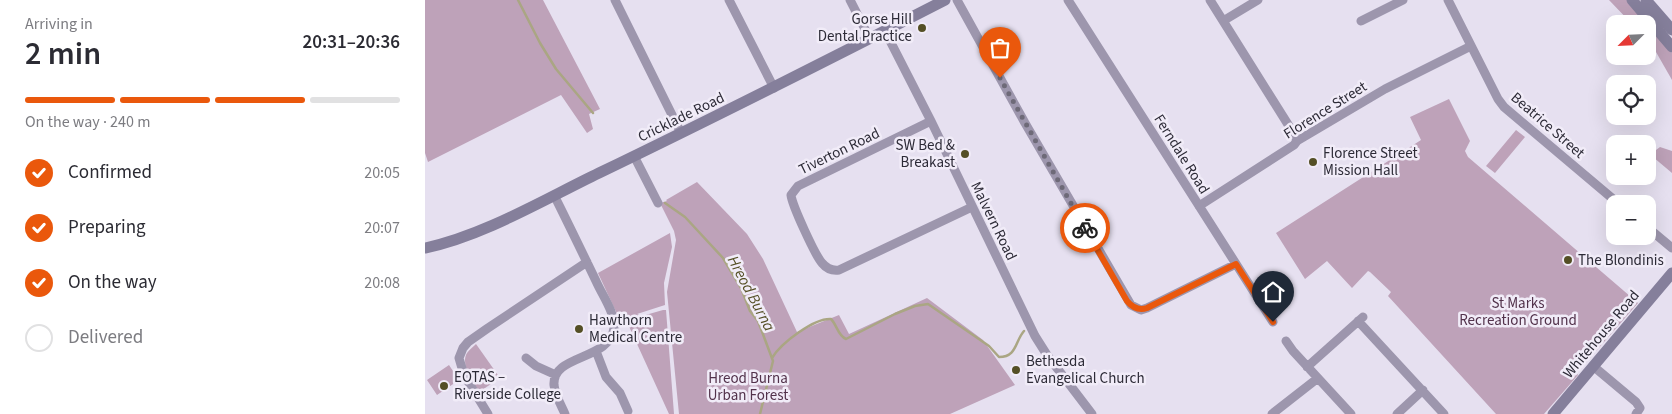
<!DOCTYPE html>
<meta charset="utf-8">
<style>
:root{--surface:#fff;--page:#f7f7f7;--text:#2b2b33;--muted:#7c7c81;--line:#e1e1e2;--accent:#ea580c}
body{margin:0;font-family:"Source Sans 3",sans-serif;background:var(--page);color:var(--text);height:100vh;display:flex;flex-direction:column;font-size:19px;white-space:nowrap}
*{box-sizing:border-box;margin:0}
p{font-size:16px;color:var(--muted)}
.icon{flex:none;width:28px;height:28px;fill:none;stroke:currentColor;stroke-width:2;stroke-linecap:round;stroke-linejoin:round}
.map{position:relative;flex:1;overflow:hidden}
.details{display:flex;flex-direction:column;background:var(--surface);width:425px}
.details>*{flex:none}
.needle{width:32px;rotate:246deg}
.buttons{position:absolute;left:1181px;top:15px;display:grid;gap:10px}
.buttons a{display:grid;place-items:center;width:50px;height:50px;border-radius:10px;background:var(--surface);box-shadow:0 5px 20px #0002;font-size:25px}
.pin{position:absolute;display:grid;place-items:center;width:42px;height:42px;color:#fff;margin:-51px -21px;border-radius:50% 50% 50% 0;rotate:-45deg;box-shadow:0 0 5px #0007}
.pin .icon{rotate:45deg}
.courier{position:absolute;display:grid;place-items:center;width:50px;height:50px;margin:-25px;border:4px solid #ea580c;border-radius:50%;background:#fff;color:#222;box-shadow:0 1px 6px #0007}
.summary em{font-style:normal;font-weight:600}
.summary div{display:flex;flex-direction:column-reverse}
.summary{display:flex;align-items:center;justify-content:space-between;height:85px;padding:0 25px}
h1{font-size:32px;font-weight:600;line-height:38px}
.bar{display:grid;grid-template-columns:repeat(4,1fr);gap:8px 5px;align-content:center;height:60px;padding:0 25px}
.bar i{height:6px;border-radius:4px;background:var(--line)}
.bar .current{background:var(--accent)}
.bar p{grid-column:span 4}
ol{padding:0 25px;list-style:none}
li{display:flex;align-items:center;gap:15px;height:55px}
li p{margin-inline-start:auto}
li .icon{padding:5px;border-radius:50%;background:var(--accent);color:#fff;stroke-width:4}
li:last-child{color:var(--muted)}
li i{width:28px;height:28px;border:2px solid var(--line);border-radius:50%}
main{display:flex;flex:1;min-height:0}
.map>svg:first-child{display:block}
</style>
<main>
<section class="details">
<div class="summary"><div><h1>2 min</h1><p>Arriving in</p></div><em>20:31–20:36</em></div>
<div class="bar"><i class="current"></i><i class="current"></i><i class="current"></i><i></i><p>On the way · 240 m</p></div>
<ol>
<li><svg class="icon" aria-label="check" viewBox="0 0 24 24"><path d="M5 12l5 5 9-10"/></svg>Confirmed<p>20:05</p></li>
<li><svg class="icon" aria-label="check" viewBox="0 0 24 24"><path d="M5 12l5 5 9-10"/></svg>Preparing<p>20:07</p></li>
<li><svg class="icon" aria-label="check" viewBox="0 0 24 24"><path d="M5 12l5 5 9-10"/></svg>On the way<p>20:08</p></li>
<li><i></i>Delivered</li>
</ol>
</section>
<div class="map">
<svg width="1247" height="414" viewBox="0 0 1247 414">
<rect width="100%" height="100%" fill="#e6e0f0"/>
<path fill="#bea2b9" d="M0 0H118L175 109 164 114 168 129 162 133 136 95 3 162 0 153Z
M1184 0H1202L1222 24H1207Z
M1222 24 1247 53V80L1231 52 1223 41Z
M1024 99 1045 141 1040 151 1043 157 1213 303 1152 373 1153 375 1119 414H1071L963 296 966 292 945 272 943 271 927 288 902 261 880 279 851 233 996 140 985 117Z
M1091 130 1100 137 1070 173 1061 166Z
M1235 147 1247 151V173L1228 157 1231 150Z
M272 182 322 234 338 259 372 332 414 315 424 334 502 298 558 340 590 385 525 414H254L242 292 251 240 249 231 235 203 242 201 241 200Z
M245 233 247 247 239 283 240 305 212 314 217 316 238 310H241L249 414H244L202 322 193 316 173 273Z
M51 344 75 378 54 392C48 382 35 365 42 353 44 350 48 347 51 344Z
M24 365 34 380 12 395 2 380Z"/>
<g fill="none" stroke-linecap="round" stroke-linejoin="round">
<path stroke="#aaa683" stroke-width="2.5" d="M93 0 115 43 131 69 168 113
M240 203 260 217 298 258 316 288 325 311 333 321 348 361 335 414
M347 358C356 343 389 318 406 319 412 325 413 336 421 339L470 314 490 306 503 304 564 346 574 357C592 357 590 341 599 331"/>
<path stroke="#9d96ad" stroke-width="9" d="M190 0 256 133
M304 0 349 88
M425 0 445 39
M532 0 600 123 706 305 716 310 722 308 811 264
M643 0 848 322
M785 0 869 134 872 141
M1023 0 1073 99 1079 107 1194 204
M798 21 833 0
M936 21 978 0
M460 31 506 121 610 336 622 355 667 414
M506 121 373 186 366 195C367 205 390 255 397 263 402 269 407 271 414 270L547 207
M209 156 233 203
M129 195C143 223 157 252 171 281 177 295 190 312 189 328 185 361 127 354 129 385 130 395 136 405 140 414
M774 206 869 145 872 141 960 89 1046 46
M1222 227 1247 248
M933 321 1019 414
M861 341 868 351 926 414
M171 351 181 377 195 393 203 411
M101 358 111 366 131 375
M1168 366 1211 402 1215 408 1211 414
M882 367 938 317
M63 414 39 375 34 358 38 348 43 342 63 328 162 262
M847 414 893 378
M972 414 998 390"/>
<path stroke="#857f9b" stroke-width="11" d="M1207 0 1247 47
M1221 0 1247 30
M0 248C58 236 120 199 174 173 290 117 405 59 520 0
M1128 414 1247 273"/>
</g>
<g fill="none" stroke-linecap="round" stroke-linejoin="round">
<path stroke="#6e6a78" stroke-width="5" stroke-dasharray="0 9" d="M575 78 660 228"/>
<path stroke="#ea580c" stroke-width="6" d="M660 228 702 301C708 308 714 311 722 308L811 264 848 322"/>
</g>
<g fill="#544f25" stroke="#f1ecf8" stroke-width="2">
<circle cx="497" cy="28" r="5"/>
<circle cx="540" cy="154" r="5"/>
<circle cx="888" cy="162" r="5"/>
<circle cx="1143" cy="260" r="5"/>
<circle cx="154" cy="329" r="5"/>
<circle cx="591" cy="370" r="5"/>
<circle cx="19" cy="386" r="5"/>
</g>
<g text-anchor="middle" stroke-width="5" stroke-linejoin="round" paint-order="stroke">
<g font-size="15" fill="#2d2b37" stroke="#f1ecf8" text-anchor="start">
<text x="487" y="24" text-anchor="end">Gorse Hill<tspan x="487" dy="17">Dental Practice</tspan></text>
<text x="530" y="150" text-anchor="end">SW Bed &amp;<tspan x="530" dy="17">Breakast</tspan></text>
<text x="898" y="158">Florence Street<tspan x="898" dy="17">Mission Hall</tspan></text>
<text x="1153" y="265">The Blondinis</text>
<text x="164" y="325">Hawthorn<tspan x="164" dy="17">Medical Centre</tspan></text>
<text x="601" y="366">Bethesda<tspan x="601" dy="17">Evangelical Church</tspan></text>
<text x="29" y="382">EOTAS –<tspan x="29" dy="17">Riverside College</tspan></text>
</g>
<g font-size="15" fill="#2d2b37" stroke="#f1ecf8">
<text transform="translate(900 110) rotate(-32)" y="5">Florence Street</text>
<text transform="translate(256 117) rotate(-26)" y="5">Cricklade Road</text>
<text transform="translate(1123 125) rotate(41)" y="5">Beatrice Street</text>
<text transform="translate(414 151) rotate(-26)" y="5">Tiverton Road</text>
<text transform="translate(757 154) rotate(58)" y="5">Ferndale Road</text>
<text transform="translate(569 221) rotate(64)" y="5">Malvern Road</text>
<text transform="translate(1176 334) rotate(-50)" y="5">Whitehouse Road</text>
</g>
<g font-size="15" fill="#52324b" stroke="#f1ecf8">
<text x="1093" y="308">St Marks<tspan x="1093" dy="17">Recreation Ground</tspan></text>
<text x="323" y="383">Hreod Burna<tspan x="323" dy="17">Urban Forest</tspan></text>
</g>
<g font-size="16" font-style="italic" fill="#544f25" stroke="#f1ecf8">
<text transform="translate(327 293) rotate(62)" y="6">Hreod Burna</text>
</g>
</g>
</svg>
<div class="buttons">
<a><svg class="needle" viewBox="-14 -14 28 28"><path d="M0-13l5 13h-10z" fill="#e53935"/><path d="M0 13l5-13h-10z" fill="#7c7c81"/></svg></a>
<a><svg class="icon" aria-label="locate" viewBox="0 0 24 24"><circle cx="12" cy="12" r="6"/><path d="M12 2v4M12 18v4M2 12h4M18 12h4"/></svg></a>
<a>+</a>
<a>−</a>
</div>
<div class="pin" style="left:575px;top:78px;background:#ea580c"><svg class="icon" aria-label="bag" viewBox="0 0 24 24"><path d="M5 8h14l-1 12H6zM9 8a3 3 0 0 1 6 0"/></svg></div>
<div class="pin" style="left:848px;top:322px;background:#1f2937"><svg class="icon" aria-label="home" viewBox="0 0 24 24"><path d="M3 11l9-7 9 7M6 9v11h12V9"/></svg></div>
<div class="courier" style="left:660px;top:228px"><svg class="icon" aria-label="bike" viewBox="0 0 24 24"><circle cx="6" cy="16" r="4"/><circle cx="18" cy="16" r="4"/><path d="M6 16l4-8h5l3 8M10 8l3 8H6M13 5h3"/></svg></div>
</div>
</main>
